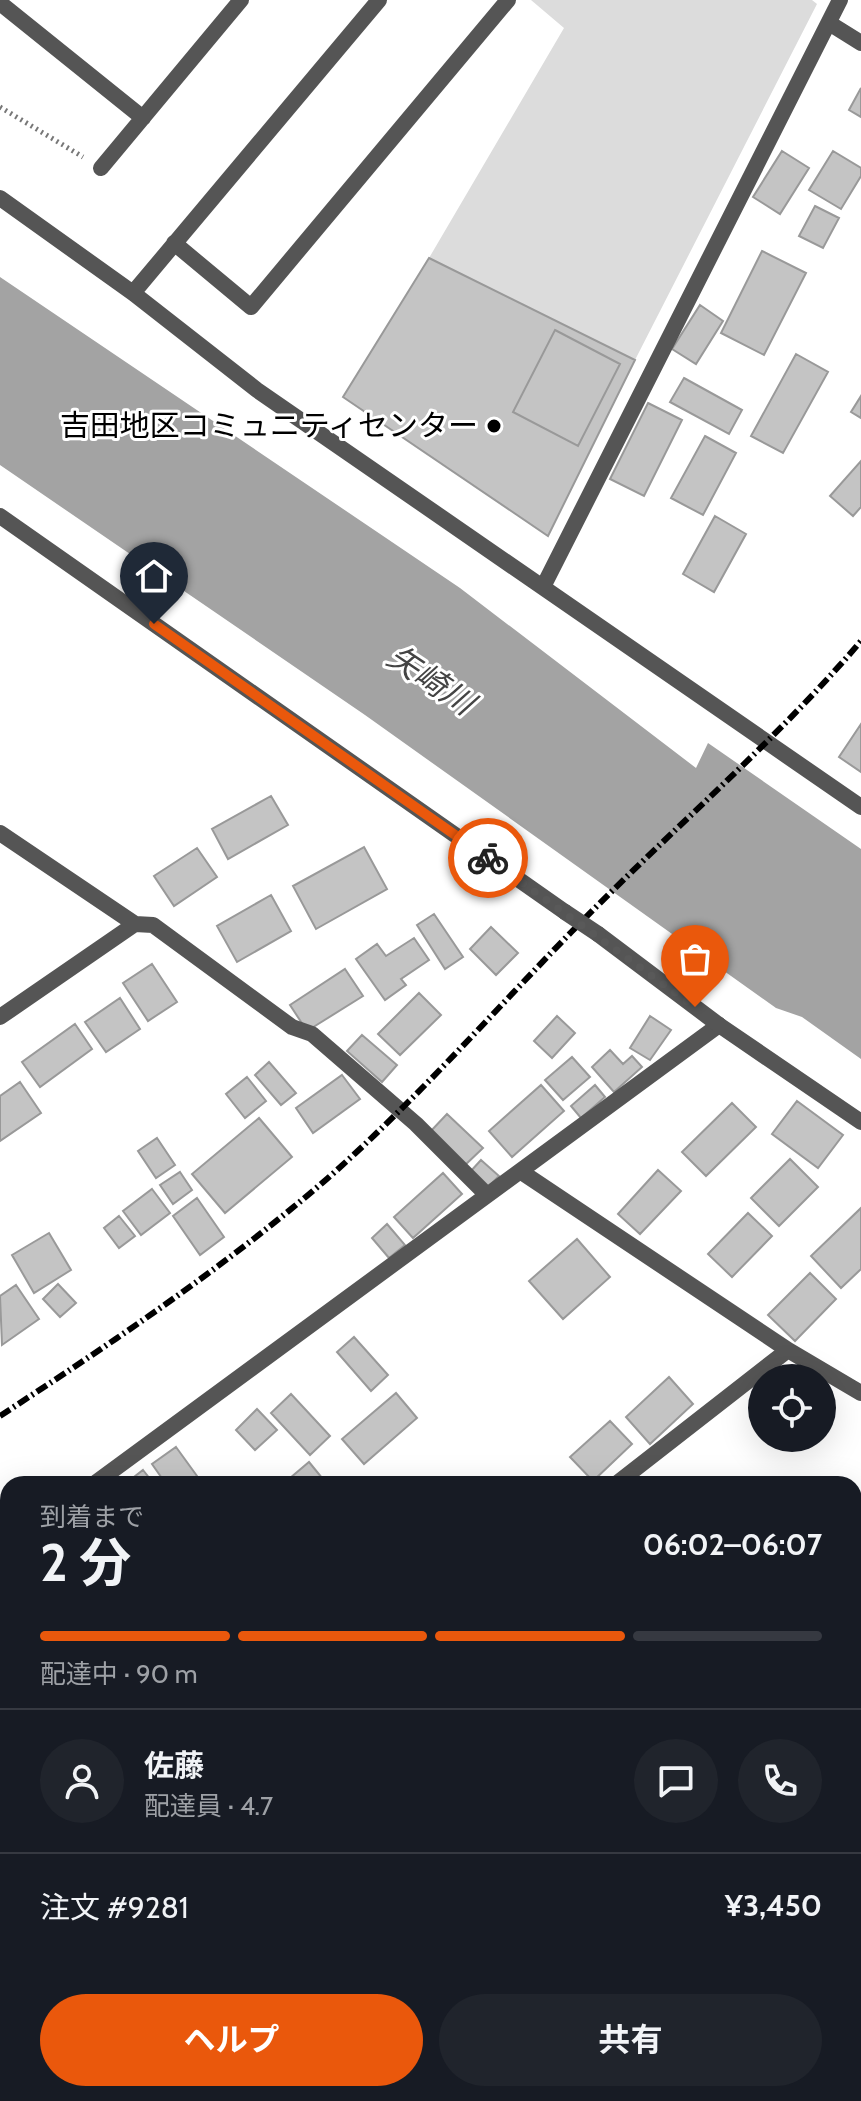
<!DOCTYPE html>
<html lang="ja">
<meta charset="utf-8">
<style>
:root{--surface:#171b24;--page:#20242c;--text:#f1f3f6;--muted:#9ea1a6;--line:#363941;--accent:#ea580c}
body{margin:0;font-family:Cabin,"Noto Sans JP",sans-serif;background:var(--page);color:var(--text);height:100vh;display:flex;flex-direction:column;font-size:30px;white-space:nowrap}
*{box-sizing:border-box;margin:0}
p{font-size:26px;color:var(--muted)}
.icon{flex:none;width:44px;height:44px;fill:none;stroke:currentColor;stroke-width:2;stroke-linecap:round;stroke-linejoin:round}
.map{position:relative;flex:1;overflow:hidden}
.details{position:absolute;left:0px;top:1476px;width:862px;height:626px;display:flex;flex-direction:column;background:var(--surface);border-radius:24px 24px 0 0;box-shadow:0 8px 32px #0002}
.details>*{flex:none}
.controls{position:absolute;left:748px;top:1364px;display:grid;gap:16px}
.controls a{display:grid;place-items:center;width:88px;height:88px;border-radius:50%;background:var(--surface);box-shadow:0 8px 32px #0002;font-size:40px}
.pin{position:absolute;display:grid;place-items:center;width:68px;height:68px;color:#fff;margin:-82px -34px;border-radius:50% 50% 50% 0;rotate:-45deg;box-shadow:0 0 8px #0007}
.pin .icon{rotate:45deg}
.courier{position:absolute;display:grid;place-items:center;width:80px;height:80px;margin:-40px;border:6px solid #ea580c;border-radius:50%;background:#fff;color:#222;box-shadow:0 2px 10px #0007}
.head em{font-style:normal;font-weight:700}
.head div{display:flex;flex-direction:column-reverse}
.head{display:flex;align-items:center;justify-content:space-between;height:136px;padding:0 40px}
h1{font-size:52px;font-weight:700;line-height:60px}
.bar{display:grid;grid-template-columns:repeat(4,1fr);gap:12px 8px;align-content:center;height:96px;padding:0 40px}
.bar i{height:10px;border-radius:6px;background:var(--line)}
.bar .selected{background:var(--accent)}
.bar p{grid-column:span 4}
.line{display:flex;align-items:center;gap:20px;padding:0 40px;border-top:2px solid var(--line)}
.line div{flex:1}
.round{display:grid;place-items:center;flex:none;width:84px;height:84px;border-radius:42px;background:var(--page)}
.cta{display:flex;gap:16px;margin-top:auto;padding:16px 40px}
.cta a{flex:1;height:92px;border-radius:48px;background:var(--accent);color:#fff;font-size:32px;font-weight:700;line-height:92px;text-align:center}
.cta a+a{background:var(--page);color:var(--text)}
.map>svg:first-child{display:block}
</style>
<div class="map">
<svg width="861" height="2101" viewBox="0 0 861 2101">
<rect width="100%" height="100%" fill="#fff"/>
<path fill="#dcdcdc" d="M531 0H812L817 4 635 360 429 258 564 28Z"/>
<path fill="#a3a3a3" d="M0 277 460 588 696 768 708 743 861 849V1059L802 1017 776 1008 365 715 0 465Z"/>
<g fill="none" stroke-linecap="round" stroke-linejoin="round">
<path stroke="#a3a3a3" stroke-width="9" d="M0 1905 8 1916
M141 2094 146 2101"/>
</g>
<path fill="#c4c4c4" stroke="#999" stroke-width="2" d="M861 88V117L849 110Z
M782 151 809 168 780 214 753 197Z
M833 151 861 168V176L841 209 809 190Z
M815 206 839 218 823 248 799 236Z
M762 251 806 273 764 355 721 333Z
M429 258 635 360 548 536 343 397Z
M700 305 723 321 696 364 672 349Z
M555 330 620 364 578 446 513 412Z
M796 354 828 372 783 453 751 436Z
M684 378 742 410 729 434 670 402Z
M861 396V418L851 412Z
M648 403 682 420 644 496 610 479Z
M705 436 736 453 703 515 671 498Z
M861 461V507L853 516 830 496Z
M715 516 746 534 714 592 683 574Z
M861 724V772L839 757Z
M271 796 288 825 228 859 212 829Z
M364 847 387 889 316 929 293 886Z
M197 848 217 877 174 906 154 876Z
M271 895 291 931 237 962 217 926Z
M434 914 463 957 445 969 417 925Z
M491 927 518 953 496 975 470 949Z
M414 938 429 960 401 979 406 985 385 1000 356 959 377 944 386 956Z
M152 964 177 1002 148 1021 123 983Z
M345 969 363 996 307 1031 290 1005Z
M419 993 441 1015 400 1055 378 1034Z
M120 998 140 1029 106 1052 85 1022Z
M557 1016 575 1033 552 1058 534 1041Z
M650 1016 671 1030 650 1060 630 1048Z
M75 1024 92 1049 40 1087 22 1062Z
M362 1035 397 1065 382 1082 347 1051Z
M610 1050 623 1064 632 1056 642 1067 614 1092 592 1067Z
M572 1057 590 1077 563 1100 545 1080Z
M269 1062 296 1093 281 1105 255 1075Z
M342 1075 360 1099 313 1133 296 1108Z
M247 1077 266 1101 245 1118 226 1094Z
M20 1082 41 1113 0 1141V1096Z
M541 1085 564 1111 512 1157 489 1131Z
M595 1085 605 1097 581 1118 571 1106Z
M797 1101 843 1135 818 1168 772 1134Z
M732 1103 756 1127 706 1176 682 1152Z
M447 1114 483 1148 464 1166 429 1133Z
M259 1118 292 1157 225 1213 192 1174Z
M157 1138 175 1165 156 1178 138 1151Z
M790 1159 818 1187 779 1226 751 1198Z
M481 1160 499 1176 487 1188 470 1172Z
M658 1170 681 1191 640 1234 618 1214Z
M180 1172 192 1190 173 1204 160 1185Z
M443 1173 462 1194 413 1238 394 1217Z
M152 1189 170 1213 141 1235 123 1211Z
M197 1198 224 1237 200 1255 173 1216Z
M861 1208V1269L841 1288 811 1256Z
M748 1213 772 1236 732 1277 708 1254Z
M119 1216 135 1236 119 1248 104 1228Z
M387 1224 405 1245 389 1258 372 1238Z
M49 1233 71 1270 34 1293 12 1255Z
M577 1239 610 1277 563 1319 529 1281Z
M810 1273 836 1299 795 1341 768 1315Z
M58 1284 76 1303 60 1317 43 1299Z
M16 1285 39 1319 2 1345 0 1296Z
M354 1337 388 1375 371 1391 337 1352Z
M669 1377 693 1404 650 1444 626 1417Z
M396 1393 417 1418 364 1464 342 1439Z
M291 1394 330 1436 310 1455 271 1413Z
M257 1409 277 1430 255 1450 236 1430Z
M610 1421 632 1444 593 1481 570 1457Z
M176 1447 197 1476 186 1484H166L152 1464Z
M309 1462 327 1484H283Z
M143 1470 154 1484H125Z
M861 1643V1695L854 1689V1652Z
M0 1668 8 1676V1700L0 1708Z
M8 1728V1788L0 1797V1737Z
M860 1741 861 1742V1785L854 1779V1747Z
M854 1800 861 1807V1816L854 1823Z
M3 1934 8 1942V2055L0 2044Z
M0 2070 8 2081V2094H14L5 2101H0Z
M183 2094H375L369 2101H191Z"/>
<g fill="none" stroke-linecap="round" stroke-linejoin="round">
<defs>
<path id="trunk" d="M854 1952 861 1947
M636 2101 646 2094"/>
</defs>
<use href="#trunk" stroke="#dbdbdb" stroke-width="26"/>
<path stroke="#777" stroke-width="5" stroke-dasharray="2 4" stroke-linecap="butt" d="M0 107 83 157"/>
<path stroke="#555" stroke-width="16" d="M0 3 143 118
M829 23 861 43
M101 168 241 0
M0 198 133 293 257 390 861 807
M174 243 251 307 508 0
M133 293 379 0
M544 585 840 0
M0 833 135 924 153 925 292 1027 312 1034 416 1124 487 1195
M0 1017 135 924
M520 1171 788 1350 861 1393
M94 1484 719 1025
M616 1484 788 1350
M0 1516 8 1523
M0 1564 8 1558
M0 1833 8 1825
M0 1872 8 1882
M166 2094 171 2101
M756 2094 764 2101"/>
<path stroke="#555" stroke-width="16" d="M0 516 565 912
M598 934 719 1025 861 1122"/>
<use href="#trunk" stroke="#000" stroke-width="22"/>
<path stroke="#000" stroke-width="6" stroke-dasharray="12 4 2 4" stroke-linecap="butt" d="M0 1416C113 1342 225 1267 328 1178 423 1094 506 997 596 907 685 818 779 737 861 641"/>
<path stroke="#555" stroke-width="16" d="M565 912 598 934"/>
</g>
<g fill="none" stroke-linecap="round" stroke-linejoin="round">
<path stroke="#595959" stroke-width="8" stroke-dasharray="0 14.4" d="M488 858 695 1007"/>
<path stroke="#ea580c" stroke-width="10" d="M154 624 488 858"/>
</g>
<circle fill="#000" stroke="#fff" stroke-width="3" cx="494" cy="426" r="8"/>
<g text-anchor="middle" stroke-width="6" stroke-linejoin="round" paint-order="stroke">
<g font-size="30" fill="#000" stroke="#fff" text-anchor="end">
<text x="478" y="436">吉田地区コミュニティセンター</text>
</g>
<g font-size="32" font-style="italic" fill="#444" stroke="#fff">
<text transform="translate(431 680) rotate(34)" y="11">矢崎川</text>
</g>
</g>
</svg>
<div class="controls">
<a><svg class="icon" aria-label="locate" viewBox="0 0 24 24"><circle cx="12" cy="12" r="6"/><path d="M12 2v4M12 18v4M2 12h4M18 12h4"/></svg></a>
</div>
<div class="pin" style="left:695px;top:1007px;background:#ea580c"><svg class="icon" aria-label="bag" viewBox="0 0 24 24"><path d="M5 8h14l-1 12H6zM9 8a3 3 0 0 1 6 0"/></svg></div>
<div class="pin" style="left:154px;top:624px;background:#1f2937"><svg class="icon" aria-label="home" viewBox="0 0 24 24"><path d="M3 11l9-7 9 7M6 9v11h12V9"/></svg></div>
<div class="courier" style="left:488px;top:858px"><svg class="icon" aria-label="bike" viewBox="0 0 24 24"><circle cx="6" cy="16" r="4"/><circle cx="18" cy="16" r="4"/><path d="M6 16l4-8h5l3 8M10 8l3 8H6M13 5h3"/></svg></div>
<section class="details">
<div class="head"><div><h1>2 分</h1><p>到着まで</p></div><em>06:02–06:07</em></div>
<div class="bar"><i class="selected"></i><i class="selected"></i><i class="selected"></i><i></i><p>配達中 · 90 m</p></div>
<div class="line" style="height:144px"><a class="round"><svg class="icon" aria-label="person" viewBox="0 0 24 24"><circle cx="12" cy="8" r="4"/><path d="M4 21q1-7 8-7t8 7"/></svg></a><div><b>佐藤</b><p>配達員 · 4.7</p></div><a class="round"><svg class="icon" aria-label="chat" viewBox="0 0 24 24"><path d="M4 5h16v11H9l-5 4z"/></svg></a><a class="round"><svg class="icon" aria-label="phone" viewBox="0 0 24 24"><path d="M5 4h4l2 5-3 2q2 4 5 5l2-3 5 2v4C11 20 4 13 5 4z"/></svg></a></div>
<div class="line" style="height:104px"><div>注文 #9281</div><b>¥3,450</b></div>
<div class="cta"><a>ヘルプ</a><a>共有</a></div>
</section>
</div>
